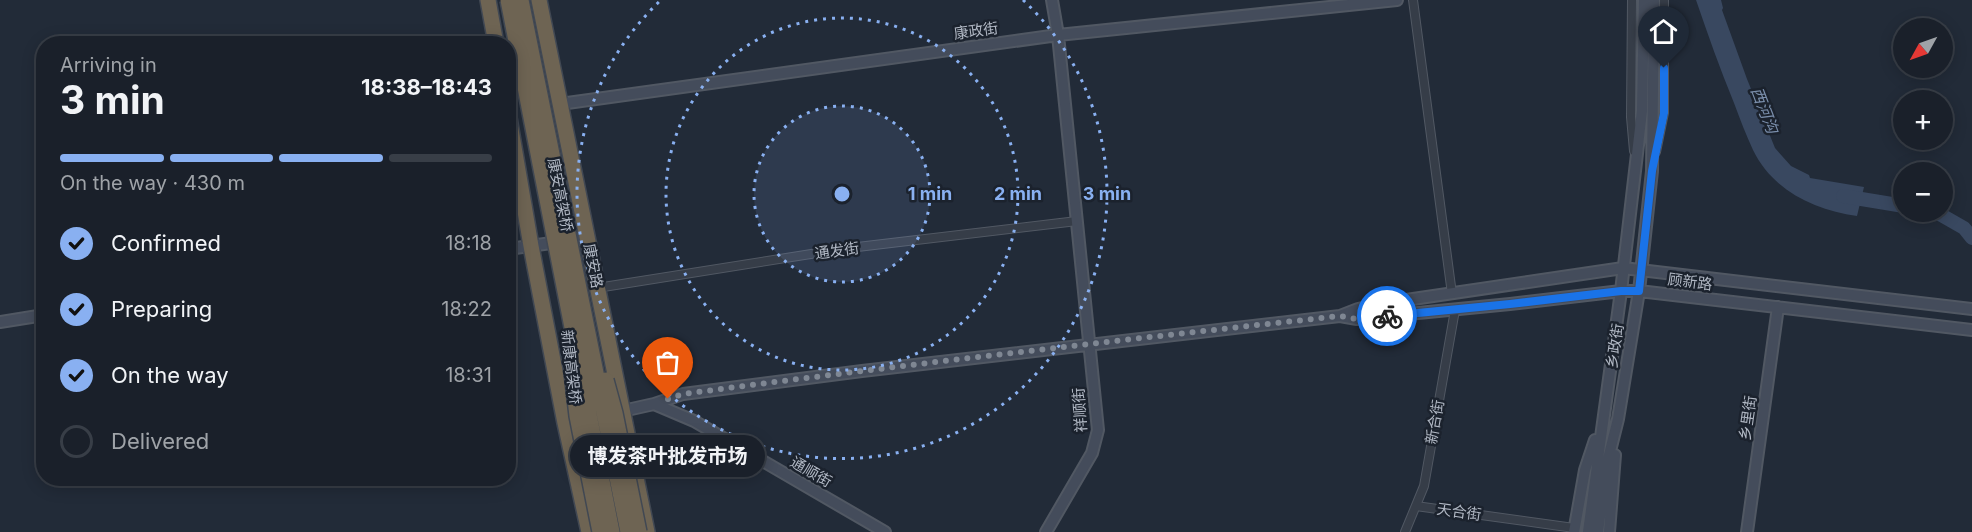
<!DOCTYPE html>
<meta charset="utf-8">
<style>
:root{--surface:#1a202a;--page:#232832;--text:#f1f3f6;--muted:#9fa3a8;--line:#383e47;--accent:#89b0f1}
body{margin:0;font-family:Inter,"Noto Sans SC",sans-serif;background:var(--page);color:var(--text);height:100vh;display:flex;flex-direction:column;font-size:22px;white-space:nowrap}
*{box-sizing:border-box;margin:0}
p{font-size:20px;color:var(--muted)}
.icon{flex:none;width:33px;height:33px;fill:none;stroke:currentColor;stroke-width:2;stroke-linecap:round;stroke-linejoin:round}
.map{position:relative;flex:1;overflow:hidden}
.sheet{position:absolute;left:36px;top:36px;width:480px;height:450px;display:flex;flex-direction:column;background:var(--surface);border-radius:24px;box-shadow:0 3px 15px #0003,0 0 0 2px var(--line)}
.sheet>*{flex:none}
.needle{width:39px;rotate:230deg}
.controls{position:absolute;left:1893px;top:18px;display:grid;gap:12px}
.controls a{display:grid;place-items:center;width:60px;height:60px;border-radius:50%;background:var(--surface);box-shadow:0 3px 15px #0003,0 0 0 2px var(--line);font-size:30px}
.pin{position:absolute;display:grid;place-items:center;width:51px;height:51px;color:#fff;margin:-62px -26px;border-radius:50% 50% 50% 0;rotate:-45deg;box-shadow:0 0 6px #0007}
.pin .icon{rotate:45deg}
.courier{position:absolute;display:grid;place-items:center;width:60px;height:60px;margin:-30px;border:4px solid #1a73e8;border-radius:50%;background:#fff;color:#222;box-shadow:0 2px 8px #0007}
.bubble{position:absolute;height:42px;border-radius:21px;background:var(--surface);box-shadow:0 3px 15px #0003,0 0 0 2px var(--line);font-size:20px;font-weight:700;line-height:42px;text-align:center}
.summary em{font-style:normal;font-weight:700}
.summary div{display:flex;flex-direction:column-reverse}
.summary{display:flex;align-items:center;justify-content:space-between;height:102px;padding:0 24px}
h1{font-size:39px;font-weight:700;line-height:45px}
.bar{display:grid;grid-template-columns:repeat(4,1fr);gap:9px 6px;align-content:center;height:72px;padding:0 24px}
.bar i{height:8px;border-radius:4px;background:var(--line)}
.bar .current{background:var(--accent)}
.bar p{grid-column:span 4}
ol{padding:0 24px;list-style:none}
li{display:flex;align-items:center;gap:18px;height:66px}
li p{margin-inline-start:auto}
li .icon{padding:6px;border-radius:50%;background:var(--accent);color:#111;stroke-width:4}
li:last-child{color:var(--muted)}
li i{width:33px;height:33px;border:3px solid var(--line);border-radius:50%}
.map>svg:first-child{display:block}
</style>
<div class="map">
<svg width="1972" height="532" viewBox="0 0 1972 532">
<rect width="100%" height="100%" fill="#222b38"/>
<path fill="#394860" d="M1696 0H1721L1723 8 1722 10 1747 79 1775 148 1791 166 1809 175 1810 178 1864 187 1857 216C1815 210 1773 191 1753 150 1746 135 1740 119 1734 103 1720 69 1708 35 1696 0Z"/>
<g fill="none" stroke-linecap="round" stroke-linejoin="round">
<path stroke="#394860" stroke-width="14" d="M1843 196 1904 206
M1936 212 1964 228 1972 238"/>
<defs>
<path id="street" d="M1413 0 1452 294
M1632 0 1631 117 1634 151
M1656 152 1664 113V0
M597 288 849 248 1077 221
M1416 506 1574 528
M1405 532 1424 486 1455 310"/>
<path id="secondary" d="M560 104 1058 35 1397 0
M508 249 587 238
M1340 316 1358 309 1379 304 1623 268 1972 309
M0 322 44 315
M654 404 683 394 862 371 1340 316 1357 319 1510 304 1621 291H1639L1972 330
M618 412 654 404 694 421 885 532
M1046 532 1092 453 1098 430 1058 35 1052 0
M1574 532 1585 470 1595 440
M1588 532 1621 291 1642 111 1644 0
M1598 532 1607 463 1618 419 1639 291 1652 171 1654 0
M1609 532 1615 455
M1747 532 1778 307"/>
<path id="highway" d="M488 0 496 44
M539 0 647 532
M508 112 531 246 565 423 589 532"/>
</defs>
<use href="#street" stroke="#515863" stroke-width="10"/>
<use href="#secondary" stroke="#515863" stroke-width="14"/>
<use href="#highway" stroke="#414853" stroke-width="18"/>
<use href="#street" stroke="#363d48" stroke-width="8"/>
<use href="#secondary" stroke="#444c5b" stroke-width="10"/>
<use href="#highway" stroke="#6e6453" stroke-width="15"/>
<defs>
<path id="highway-bridge" d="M508 0 612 532
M521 0 628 532
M572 373 577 416 600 532
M606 380 615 413 639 532"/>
</defs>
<use href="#highway-bridge" stroke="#414853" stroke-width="18" stroke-linecap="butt"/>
<use href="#highway-bridge" stroke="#6e6453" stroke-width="15"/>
</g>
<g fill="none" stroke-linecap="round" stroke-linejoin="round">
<path stroke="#7f8793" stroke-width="6" stroke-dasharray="0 10.8" d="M668 399 683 394C901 365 1120 340 1340 316L1357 319 1387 316"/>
<path stroke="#1a73e8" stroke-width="8" d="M1387 316 1510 304 1621 291H1639L1652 171 1664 113V68"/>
</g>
<circle cx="842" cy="194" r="88" fill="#89b0f1" fill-opacity=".12"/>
<g fill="none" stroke="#89b0f1" stroke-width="3" stroke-dasharray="3 6">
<circle cx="842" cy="194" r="88"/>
<circle cx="842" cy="194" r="176"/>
<path d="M1023 0A265 265 0 1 1 661 0"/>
</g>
<g text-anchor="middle" stroke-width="5" stroke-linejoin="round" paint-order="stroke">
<g font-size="15" fill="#b1b8c4" stroke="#1b222d">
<text transform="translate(976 31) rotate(-8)" y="5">康政街</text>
<text transform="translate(560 195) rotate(79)" y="5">康安高架桥</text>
<text transform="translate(837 251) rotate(-8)" y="5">通发街</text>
<text transform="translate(593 266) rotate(79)" y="5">康安路</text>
<text transform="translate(1690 282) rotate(7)" y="5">顾新路</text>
<text transform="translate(1615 346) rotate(-81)" y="5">乡政街</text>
<text transform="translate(571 367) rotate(83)" y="5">新康高架桥</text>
<text transform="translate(1080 410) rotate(-94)" y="5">祥顺街</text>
<text transform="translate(1748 418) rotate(-82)" y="5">乡里街</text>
<text transform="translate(1435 422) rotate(-80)" y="5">新合街</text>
<text transform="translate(811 472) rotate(30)" y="5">通顺街</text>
<text transform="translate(1459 512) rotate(8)" y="5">天合街</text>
</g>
<g font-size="16" font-style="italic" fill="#7a8eab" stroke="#1b222d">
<text transform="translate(1765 110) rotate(69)" y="6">西河沟</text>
</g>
</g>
<circle cx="842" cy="194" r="9" fill="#89b0f1" stroke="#1b222d" stroke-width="3"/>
<g font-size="18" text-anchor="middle" font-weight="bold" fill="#89b0f1" stroke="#1b222d" stroke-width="5" stroke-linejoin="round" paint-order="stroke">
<text x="930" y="200">1 min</text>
<text x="1018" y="200">2 min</text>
<text x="1107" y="200">3 min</text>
</g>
</svg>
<div class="controls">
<a><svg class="needle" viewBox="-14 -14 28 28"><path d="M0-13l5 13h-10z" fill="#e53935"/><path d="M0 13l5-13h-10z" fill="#9fa3a8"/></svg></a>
<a>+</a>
<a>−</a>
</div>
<div class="pin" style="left:668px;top:399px;background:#ea580c"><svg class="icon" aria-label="bag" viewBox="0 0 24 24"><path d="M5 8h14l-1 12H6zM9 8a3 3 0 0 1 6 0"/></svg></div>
<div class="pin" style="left:1664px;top:68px;background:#1f2937"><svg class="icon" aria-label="home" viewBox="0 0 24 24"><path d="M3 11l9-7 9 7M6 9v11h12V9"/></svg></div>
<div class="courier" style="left:1387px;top:316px"><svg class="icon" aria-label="bike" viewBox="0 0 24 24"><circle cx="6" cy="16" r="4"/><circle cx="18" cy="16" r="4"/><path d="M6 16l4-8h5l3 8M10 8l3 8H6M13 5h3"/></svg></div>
<div class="bubble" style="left:570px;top:435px;width:195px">博发茶叶批发市场</div>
<section class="sheet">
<div class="summary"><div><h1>3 min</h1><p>Arriving in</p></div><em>18:38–18:43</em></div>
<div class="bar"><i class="current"></i><i class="current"></i><i class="current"></i><i></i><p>On the way · 430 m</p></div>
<ol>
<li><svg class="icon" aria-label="check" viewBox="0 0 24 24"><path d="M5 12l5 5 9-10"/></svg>Confirmed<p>18:18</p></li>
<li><svg class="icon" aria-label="check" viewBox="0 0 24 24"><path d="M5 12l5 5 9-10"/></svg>Preparing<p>18:22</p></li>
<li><svg class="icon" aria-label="check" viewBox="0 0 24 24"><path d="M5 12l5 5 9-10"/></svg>On the way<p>18:31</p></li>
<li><i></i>Delivered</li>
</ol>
</section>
</div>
